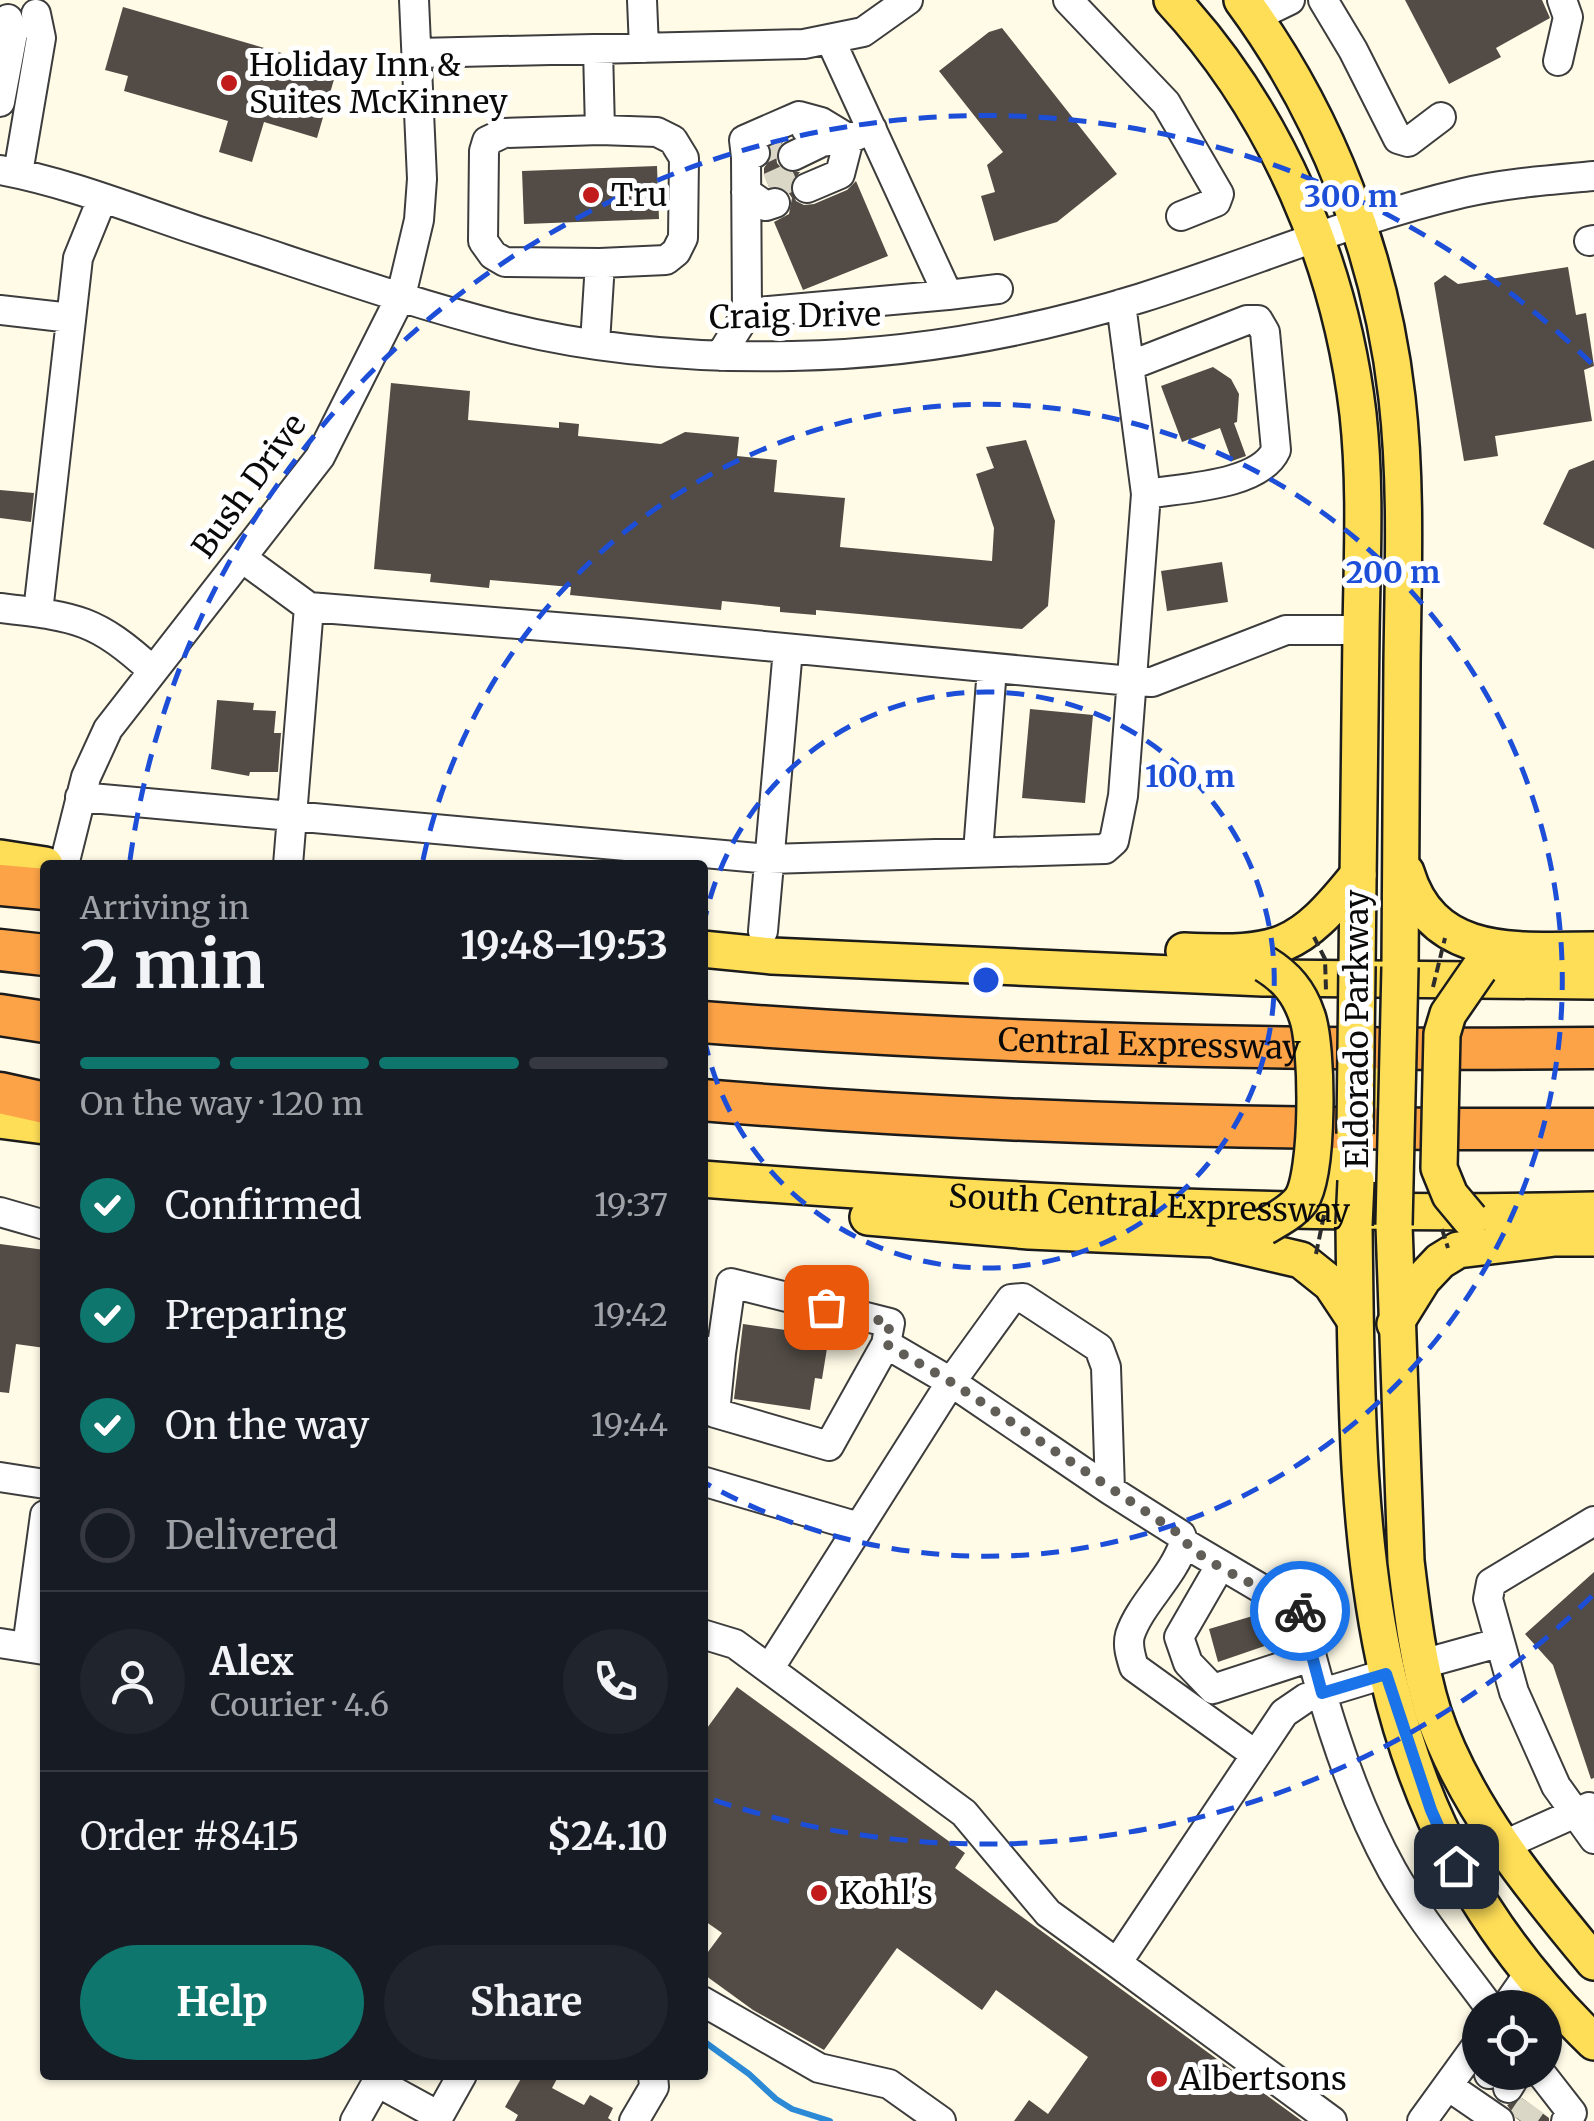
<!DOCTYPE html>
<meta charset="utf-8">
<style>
:root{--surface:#171b24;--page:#20242c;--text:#f1f3f6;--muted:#9ea1a6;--line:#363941;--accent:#0f766e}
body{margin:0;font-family:Merriweather,serif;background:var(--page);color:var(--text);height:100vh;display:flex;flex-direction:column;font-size:38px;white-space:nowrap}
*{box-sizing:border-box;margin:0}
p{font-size:32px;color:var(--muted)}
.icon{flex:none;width:55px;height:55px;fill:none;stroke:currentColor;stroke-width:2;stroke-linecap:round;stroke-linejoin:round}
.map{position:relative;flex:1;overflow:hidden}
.drawer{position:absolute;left:40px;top:860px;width:668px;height:1220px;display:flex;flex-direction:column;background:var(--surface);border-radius:10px;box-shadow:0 2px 8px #0004}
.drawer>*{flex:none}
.controls{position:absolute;left:1462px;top:1990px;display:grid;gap:20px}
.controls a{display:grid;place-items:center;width:100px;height:100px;border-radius:50%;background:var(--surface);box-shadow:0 2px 8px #0004;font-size:50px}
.pin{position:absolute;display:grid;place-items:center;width:85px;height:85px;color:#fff;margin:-42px;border-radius:20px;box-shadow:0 5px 15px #0006}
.courier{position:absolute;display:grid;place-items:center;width:100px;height:100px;margin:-50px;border:8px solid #1a73e8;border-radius:50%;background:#fff;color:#222;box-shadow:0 2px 12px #0007}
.overview em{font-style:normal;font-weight:700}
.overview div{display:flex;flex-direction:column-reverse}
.overview{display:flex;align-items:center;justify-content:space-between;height:170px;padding:0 40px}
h1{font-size:65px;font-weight:700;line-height:75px}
.bar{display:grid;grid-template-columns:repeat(4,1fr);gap:15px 10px;align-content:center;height:120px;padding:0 40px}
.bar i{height:12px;border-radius:8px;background:var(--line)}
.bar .active{background:var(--accent)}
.bar p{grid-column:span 4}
.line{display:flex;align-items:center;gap:25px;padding:0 40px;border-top:2px solid var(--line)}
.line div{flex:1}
.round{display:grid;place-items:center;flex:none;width:105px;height:105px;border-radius:52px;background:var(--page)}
ol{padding:0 40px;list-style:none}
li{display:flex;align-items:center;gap:30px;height:110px}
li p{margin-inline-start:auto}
li .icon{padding:10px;border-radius:50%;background:var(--accent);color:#fff;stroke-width:4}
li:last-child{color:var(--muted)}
li i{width:55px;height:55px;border:5px solid var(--line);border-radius:50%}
.primary-button{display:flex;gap:20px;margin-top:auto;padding:20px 40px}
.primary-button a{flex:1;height:115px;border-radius:60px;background:var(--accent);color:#fff;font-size:40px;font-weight:700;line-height:115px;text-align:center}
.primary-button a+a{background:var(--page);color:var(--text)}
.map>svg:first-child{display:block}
</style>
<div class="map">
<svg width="1594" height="2121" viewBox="0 0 1594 2121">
<rect width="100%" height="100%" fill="#fffbe7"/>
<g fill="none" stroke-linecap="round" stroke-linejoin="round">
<path stroke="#2b89d5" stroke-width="6" d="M702 2040 749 2074 776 2099 792 2109 830 2121"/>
</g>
<path fill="#534c46" d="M1405 0H1542L1550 18 1496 48 1501 57 1449 84Z
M123 7 337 69 317 138 264 122 252 162 219 152 228 121 124 91 128 76 105 70Z
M1002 28 1117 174 1057 222 994 241 981 196 995 192 987 165 1003 152 939 71 989 32Z
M783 142 776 154 777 163 784 171 800 172 790 185 796 201 804 205 814 204 847 190 856 181 888 256 803 290 774 222 789 214 792 198 786 189 769 187 764 174V168L772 156 771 147Z
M657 166 659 219 524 224 522 171Z
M1568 267 1576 315 1586 313 1594 366 1584 370 1592 421 1495 436 1498 456 1464 461 1434 283 1445 275 1458 284Z
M1213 367 1231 379 1239 394 1237 422 1234 423 1246 456 1232 461 1220 428 1182 442 1161 386Z
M391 383 470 391 468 420 559 428V422L579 424 578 436 661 444 685 432 739 437 737 456 777 460 774 492 845 498 840 547 992 561 994 528 976 474 994 468 986 447 1026 440 1055 521 1048 606 1022 629 816 610V615L780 612V607L722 601 721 610 570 595 571 587 490 580 489 588 430 582 431 574 374 569Z
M1594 460V549L1543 524 1569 470Z
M0 490 34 493 31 522 0 518Z
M1222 562 1228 602 1167 611 1161 571Z
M217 700 254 703 253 710 276 711 274 733H281L278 772H250L249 776 211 769Z
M1030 709 1093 715 1085 803 1022 798Z
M0 1244 45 1250V1348L16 1344 9 1393 0 1392Z
M743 1324 829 1336 822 1379 815 1378 810 1410 734 1399Z
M1594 1572V1778L1591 1779 1553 1665 1525 1634Z
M1280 1608 1288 1638 1218 1662 1209 1629Z
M737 1687 965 1853 955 1868 1302 2121H1014L1029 2100 1048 2114 1088 2057 996 1990 982 2010 897 1948 824 2050 753 2010 702 1973V1960L722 1933 702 1919V1735Z
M523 2075H559L552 2088 584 2105 590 2095 613 2108 608 2118 612 2121H515L518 2115 505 2107Z
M1522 2098 1549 2118V2121H1520L1516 2118 1507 2105Z"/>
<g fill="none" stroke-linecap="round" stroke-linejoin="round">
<path stroke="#dad7c6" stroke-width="28" stroke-dasharray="28 14" stroke-linecap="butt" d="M755 153 786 138
M769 187 800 173
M1521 2121 1532 2105"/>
<defs>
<path id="minor" d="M642 0 644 48
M1068 0 1166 103 1219 194 1216 202 1181 216
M1323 0 1353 50 1398 139 1408 142 1441 117
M1255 17 1290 0
M418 53 804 44 863 32 908 0
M1558 61 1568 17 1562 0
M0 102 13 33 8 19
M806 129 821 122 849 139 872 129
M600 130 657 132 673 140 684 158 683 238 676 252 666 260 600 263
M793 156 822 142 843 139
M746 157 744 140 799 116 821 122
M0 170C70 183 138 211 205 233 304 265 403 301 505 327 597 350 697 358 792 356 910 354 1028 333 1141 298 1249 264 1353 219 1463 193 1506 183 1551 180 1594 176
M18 173 41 38 36 14
M807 188 840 174 849 139
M746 192 766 206 775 203
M1589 241 1594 240
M948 295 998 289
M0 310 71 318
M747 313 746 157 755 153
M595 343 600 263 505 262 493 255 483 241 484 151 487 141 504 133 600 130 598 49
M720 356 747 313 948 295 830 39
M1129 366 1247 320H1258L1265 332 1276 450C1260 486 1182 488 1146 494
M242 558 309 607 629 633 1131 681 1152 682 1286 630H1361
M0 608C76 617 95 618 153 671
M38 612 78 258 102 199
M80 797 769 859 1105 849 1114 841 1123 796 1146 494 1121 304
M978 852 992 668
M64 865 86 777 108 729 320 457 401 296 419 220 422 179 414 0
M288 865 309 607
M763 931 788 649
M0 1212 45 1225
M702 1350 721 1353 731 1283 890 1323 886 1344 951 1382 769 1669
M721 1353 715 1413 829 1446 886 1344
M0 1477 45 1484
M702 1481 859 1527
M1110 1490 951 1382 1011 1299 1023 1298 1099 1348 1106 1367 1110 1490 1181 1535 1184 1543C1173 1577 1140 1604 1130 1635 1127 1646 1131 1657 1134 1667L1256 1755
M1594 1521 1491 1583 1488 1599 1514 1692 1556 1786 1594 1839
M1184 1543 1267 1592 1294 1587C1317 1682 1344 1783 1392 1870 1419 1918 1457 1963 1490 2008
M1220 1566 1179 1637 1188 1663 1213 1689 1311 1657
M702 1634 735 1644 964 1813 1048 1913 1117 1963 1284 1713 1306 1698 1385 1674
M0 1643 44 1650
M27 1647 45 1515
M1422 1664 1498 1643
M1504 1845 1589 1807
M1117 1963 1332 2121
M702 2001 819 2068 889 2084 941 2121
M1505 2008 1530 1972
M1540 2072 1572 2113 1566 2121
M1489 2074 1491 2072
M377 2082 439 2116 462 2075
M1448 2086 1499 2121
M1508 2088 1518 2072
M355 2121 381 2075
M634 2121 654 2087 653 2075
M1422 2121 1480 2041"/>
<g id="major">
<path d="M1172 0C1276 112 1340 262 1358 414 1366 487 1362 560 1361 633 1360 744 1358 855 1357 966"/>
<path d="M1242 0C1327 115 1381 256 1397 398 1407 486 1403 576 1402 664 1401 765 1401 866 1400 967"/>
<path d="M0 858 45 865"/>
<path d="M1406 872C1433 961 1518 950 1594 950"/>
<path d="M702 949 772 956 1263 978 1594 981"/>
<path d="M1184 951C1279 955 1298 950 1358 875"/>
<path d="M1362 1116 1377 1080"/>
<path d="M0 1120 45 1126"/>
<path id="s1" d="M702 1179C999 1202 1297 1217 1594 1210"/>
<path d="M1300 1202C1324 1184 1343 1161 1355 1134"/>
<path d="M868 1217 1029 1231 1215 1239 1264 1227"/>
<path d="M1354 1225C1358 1537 1352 1807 1594 2042"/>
<path d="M1394 1225 1406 1561C1412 1611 1418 1664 1433 1712 1464 1805 1532 1888 1594 1962"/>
<path d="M1220 1241 1301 1260 1331 1284 1353 1317"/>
<path d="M1395 1324 1423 1279 1440 1261 1458 1250 1555 1238H1594"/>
</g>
<g id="highway">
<path d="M0 885 45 889"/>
<path d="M0 950 45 955"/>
<path d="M0 1015 45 1022"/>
<path id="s2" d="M702 1022C1000 1045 1296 1051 1594 1048"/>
<path d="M0 1093 45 1103"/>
<path d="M702 1100C999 1125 1297 1130 1594 1129"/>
</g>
</defs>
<use href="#minor" stroke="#3d3d3d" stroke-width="32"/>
<use href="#major" stroke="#1b1b1b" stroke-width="40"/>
<use href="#highway" stroke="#1b1b1b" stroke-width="45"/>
<use href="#minor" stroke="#fff" stroke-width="28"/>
<use href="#major" stroke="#ffde57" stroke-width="35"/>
<use href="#highway" stroke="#fda347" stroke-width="40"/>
<defs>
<path id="major-bridge" d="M1355 1134 1357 966
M1470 1219 1450 1195 1439 1168 1442 1034 1448 1014 1479 969
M1354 1225 1356 1181
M1394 1225 1400 967
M1264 1227C1276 1220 1292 1212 1301 1200 1319 1174 1318 1046 1307 1016 1299 992 1286 977 1265 964"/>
</defs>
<use href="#major-bridge" stroke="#1b1b1b" stroke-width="40" stroke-linecap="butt"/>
<path stroke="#2c2c2c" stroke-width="4" stroke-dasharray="10 5" stroke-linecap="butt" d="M1314 937 1325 959 1326 990
M1433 987 1445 938
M1442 1229 1448 1248
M1316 1254 1324 1215"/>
<use href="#major-bridge" stroke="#ffde57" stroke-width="35"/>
</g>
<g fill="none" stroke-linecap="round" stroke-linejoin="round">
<path stroke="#605e57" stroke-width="10" stroke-dasharray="0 18" d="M826 1307 890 1323 886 1344 951 1382 1181 1535C1190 1556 1246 1580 1268 1592L1294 1587 1300 1611"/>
<path stroke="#1a73e8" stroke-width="12" d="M1300 1611 1322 1693 1386 1674 1431 1810 1456 1866"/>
</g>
<g fill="none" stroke="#1d4ed8" stroke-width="5" stroke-dasharray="18 12">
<path d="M703 928A288 288 0 1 1 703 1032"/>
<path d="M423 860A576 576 0 1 1 707 1484"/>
<path d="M1592 1596A864 864 0 0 1 705 1797M130 860A864 864 0 0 1 1592 364"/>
</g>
<g fill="#c11b1c" stroke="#fff" stroke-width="4">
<circle cx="229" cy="83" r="10"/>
<circle cx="591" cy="195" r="10"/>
<circle cx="819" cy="1893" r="10"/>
<circle cx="1159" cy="2079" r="10"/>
</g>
<g text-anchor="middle" stroke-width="10" stroke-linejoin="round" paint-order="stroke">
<g font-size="32" fill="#0a0a0a" stroke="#fff" text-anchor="start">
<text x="249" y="76">Holiday Inn &amp;<tspan x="249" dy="37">Suites McKinney</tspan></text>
<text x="611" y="206">Tru</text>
<text x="839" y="1904">Kohl's</text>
<text x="1179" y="2090">Albertsons</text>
</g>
<g font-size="32" fill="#0a0a0a" stroke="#fff">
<text transform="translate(795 316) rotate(-1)" y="11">Craig Drive</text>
<text transform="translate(249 486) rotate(-54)" y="11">Bush Drive</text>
<text transform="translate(1357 1029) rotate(-90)" y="11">Eldorado Parkway</text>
<text dy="11" stroke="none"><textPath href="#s2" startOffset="448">Central Expressway</textPath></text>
<text dy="11" stroke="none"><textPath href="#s1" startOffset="448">South Central Expressway</textPath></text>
</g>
</g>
<circle cx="986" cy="980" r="15" fill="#1d4ed8" stroke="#fff" stroke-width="5"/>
<g font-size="30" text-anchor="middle" font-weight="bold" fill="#1d4ed8" stroke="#fff" stroke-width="10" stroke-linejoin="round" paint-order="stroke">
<text x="1351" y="207">300 m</text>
<text x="1393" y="583">200 m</text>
<text x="1190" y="787">100 m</text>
</g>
</svg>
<div class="controls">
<a><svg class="icon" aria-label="locate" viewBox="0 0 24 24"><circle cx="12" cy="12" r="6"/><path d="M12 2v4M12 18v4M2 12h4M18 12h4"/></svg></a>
</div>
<div class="pin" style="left:826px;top:1307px;background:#ea580c"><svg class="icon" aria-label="bag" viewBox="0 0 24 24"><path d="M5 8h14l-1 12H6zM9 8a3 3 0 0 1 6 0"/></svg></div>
<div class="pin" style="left:1456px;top:1866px;background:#1f2937"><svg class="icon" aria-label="home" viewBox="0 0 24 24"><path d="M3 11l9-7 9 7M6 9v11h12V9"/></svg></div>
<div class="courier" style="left:1300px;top:1611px"><svg class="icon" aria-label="bike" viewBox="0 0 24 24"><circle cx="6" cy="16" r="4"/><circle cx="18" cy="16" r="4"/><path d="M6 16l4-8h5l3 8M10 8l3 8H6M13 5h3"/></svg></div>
<section class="drawer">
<div class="overview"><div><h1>2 min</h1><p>Arriving in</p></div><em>19:48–19:53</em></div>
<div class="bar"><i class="active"></i><i class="active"></i><i class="active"></i><i></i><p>On the way · 120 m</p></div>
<ol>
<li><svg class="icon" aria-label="check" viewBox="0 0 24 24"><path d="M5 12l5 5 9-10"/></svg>Confirmed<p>19:37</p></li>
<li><svg class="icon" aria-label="check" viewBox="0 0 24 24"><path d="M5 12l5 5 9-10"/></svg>Preparing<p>19:42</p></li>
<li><svg class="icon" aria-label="check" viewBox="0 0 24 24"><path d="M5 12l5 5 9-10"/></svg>On the way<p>19:44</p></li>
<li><i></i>Delivered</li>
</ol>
<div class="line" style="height:180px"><a class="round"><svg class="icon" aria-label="person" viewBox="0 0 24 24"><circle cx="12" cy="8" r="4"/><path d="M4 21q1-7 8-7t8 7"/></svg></a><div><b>Alex</b><p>Courier · 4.6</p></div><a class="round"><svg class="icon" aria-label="phone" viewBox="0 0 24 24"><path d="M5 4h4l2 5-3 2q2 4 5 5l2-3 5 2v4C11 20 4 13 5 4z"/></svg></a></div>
<div class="line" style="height:130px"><div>Order #8415</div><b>$24.10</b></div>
<div class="primary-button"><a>Help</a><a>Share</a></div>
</section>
</div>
